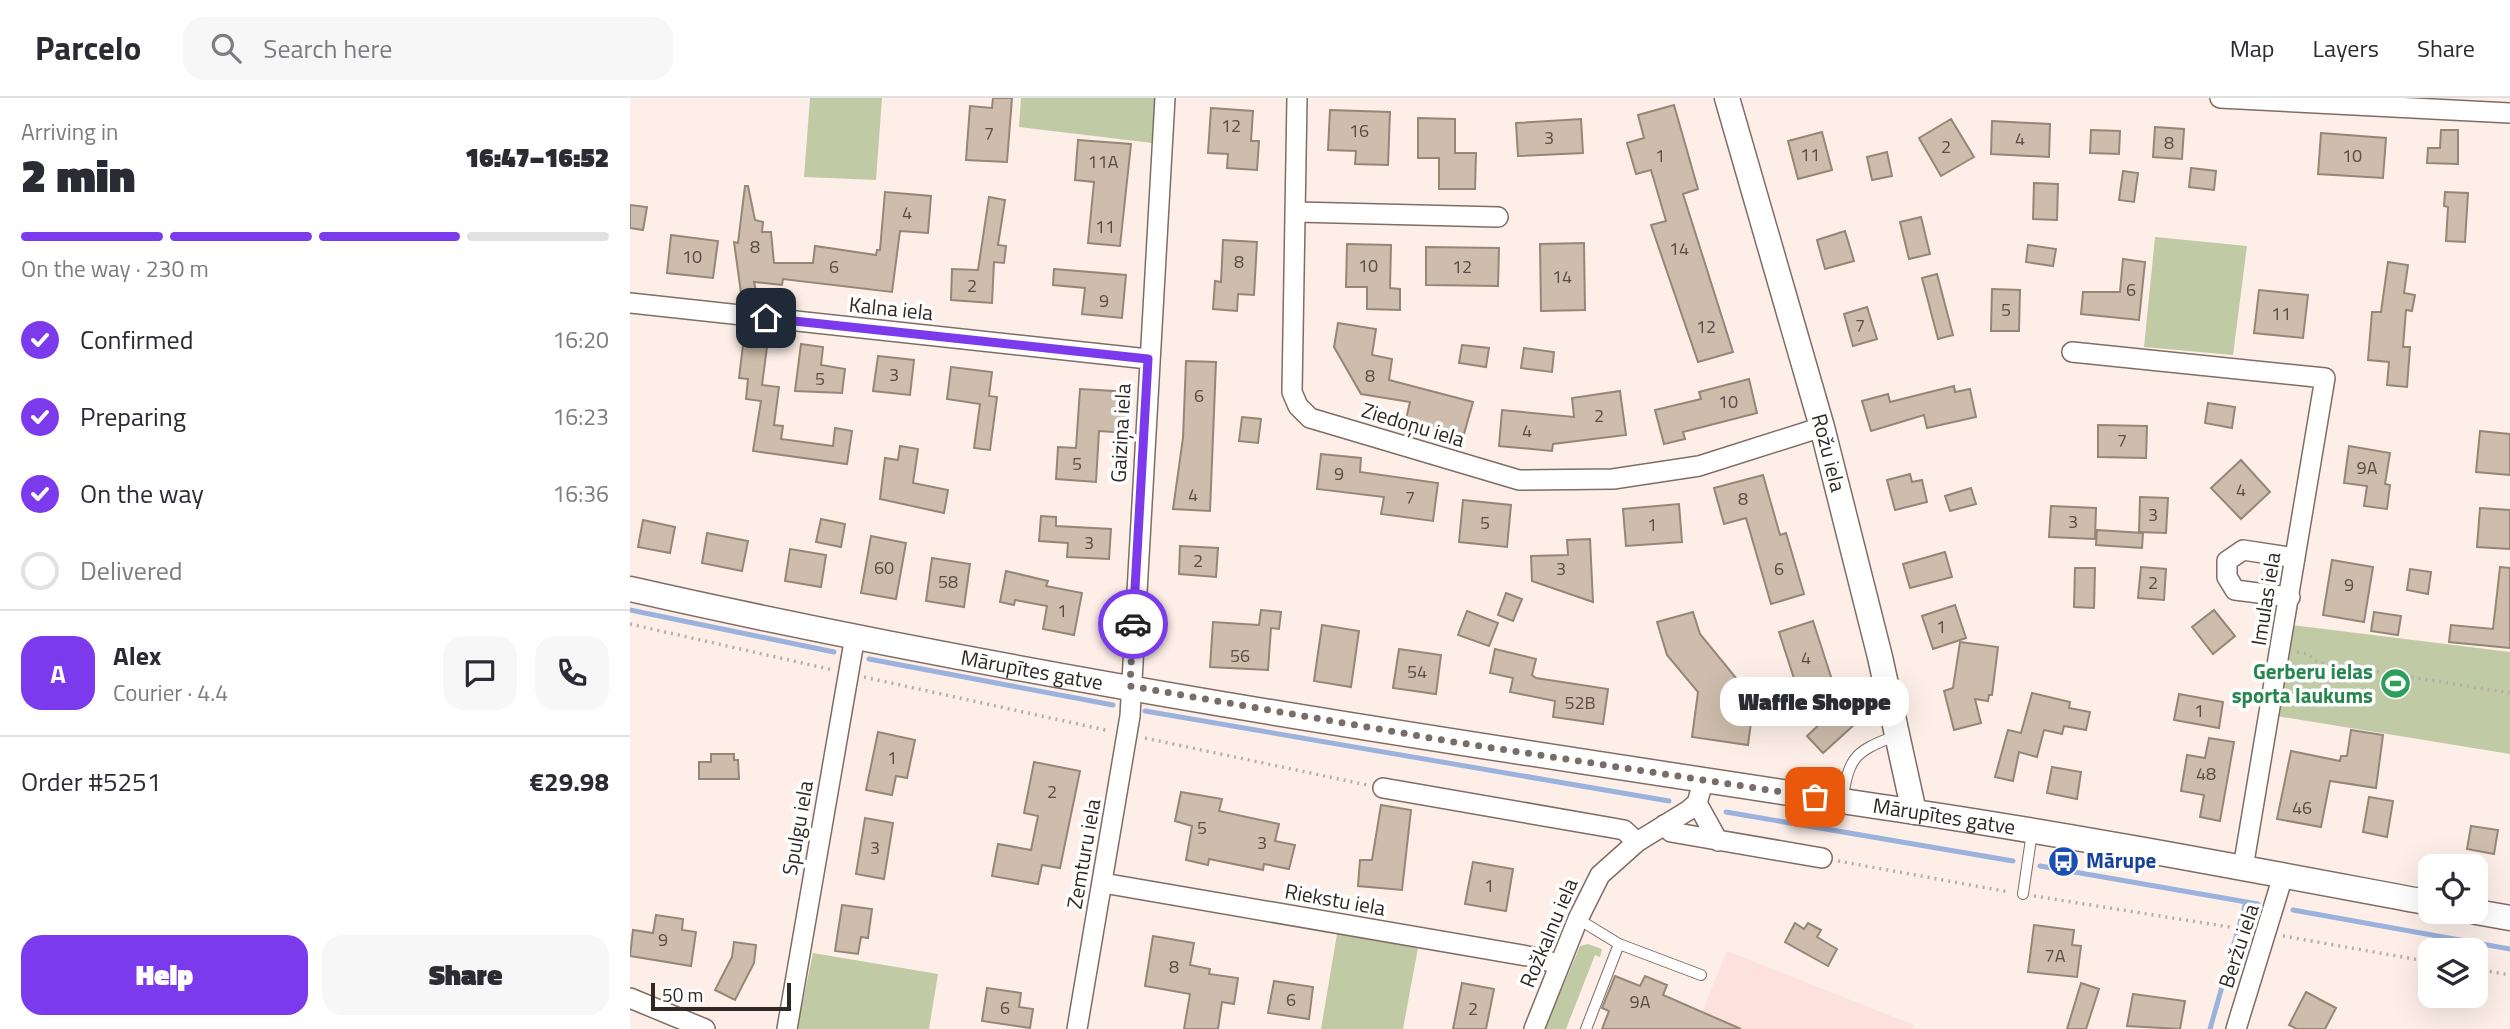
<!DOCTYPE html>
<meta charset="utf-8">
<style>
:root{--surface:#fff;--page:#f7f7f7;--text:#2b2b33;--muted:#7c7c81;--line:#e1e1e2;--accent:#7c3aed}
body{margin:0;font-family:"Titillium Web",sans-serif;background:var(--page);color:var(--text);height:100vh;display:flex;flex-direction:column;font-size:26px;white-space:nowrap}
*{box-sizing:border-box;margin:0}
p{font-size:23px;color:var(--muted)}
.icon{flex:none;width:38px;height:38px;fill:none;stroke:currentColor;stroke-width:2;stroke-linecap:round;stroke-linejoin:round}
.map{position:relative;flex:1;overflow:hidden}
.side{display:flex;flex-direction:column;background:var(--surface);width:630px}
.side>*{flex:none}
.fabs{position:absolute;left:1788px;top:756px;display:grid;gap:14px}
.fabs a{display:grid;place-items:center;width:70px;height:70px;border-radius:14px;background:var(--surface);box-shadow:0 7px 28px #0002;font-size:35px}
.scale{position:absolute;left:21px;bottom:18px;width:140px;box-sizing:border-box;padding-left:7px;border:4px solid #302824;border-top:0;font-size:19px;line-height:24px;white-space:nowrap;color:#302824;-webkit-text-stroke:5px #fff;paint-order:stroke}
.pin{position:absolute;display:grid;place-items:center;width:60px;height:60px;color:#fff;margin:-30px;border-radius:14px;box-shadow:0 4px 10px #0006}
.courier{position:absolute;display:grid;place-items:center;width:70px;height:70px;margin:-35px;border:5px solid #7c3aed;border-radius:50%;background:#fff;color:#222;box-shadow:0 2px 9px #0007}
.bubble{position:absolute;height:49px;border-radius:21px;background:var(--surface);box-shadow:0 7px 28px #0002;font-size:23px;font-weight:800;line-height:49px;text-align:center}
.overview em{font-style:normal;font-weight:800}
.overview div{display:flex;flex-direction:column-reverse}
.overview{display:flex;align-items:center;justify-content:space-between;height:119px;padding:0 21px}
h1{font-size:46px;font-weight:800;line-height:52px}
.bar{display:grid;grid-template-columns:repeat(4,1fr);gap:10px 7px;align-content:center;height:84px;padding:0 21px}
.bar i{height:9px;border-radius:5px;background:var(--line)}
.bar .on{background:var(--accent)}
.bar p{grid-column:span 4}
.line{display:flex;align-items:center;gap:18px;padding:0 21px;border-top:2px solid var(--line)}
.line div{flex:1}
.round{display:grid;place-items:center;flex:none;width:74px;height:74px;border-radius:21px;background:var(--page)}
ol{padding:0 21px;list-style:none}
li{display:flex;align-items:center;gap:21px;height:77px}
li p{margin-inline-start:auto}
li .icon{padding:7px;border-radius:50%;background:var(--accent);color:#fff;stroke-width:4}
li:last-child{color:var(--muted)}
li i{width:38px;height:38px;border:4px solid var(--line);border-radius:50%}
.cta{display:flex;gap:14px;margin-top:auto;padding:14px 21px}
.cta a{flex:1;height:80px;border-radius:21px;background:var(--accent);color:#fff;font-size:28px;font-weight:800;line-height:80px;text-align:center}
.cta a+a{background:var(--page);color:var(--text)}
header{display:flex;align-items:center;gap:42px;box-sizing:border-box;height:98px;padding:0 35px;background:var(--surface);border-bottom:2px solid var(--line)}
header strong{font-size:33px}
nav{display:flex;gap:38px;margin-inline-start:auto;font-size:24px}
.search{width:490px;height:63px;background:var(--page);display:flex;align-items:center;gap:18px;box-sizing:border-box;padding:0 24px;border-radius:21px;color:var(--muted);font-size:26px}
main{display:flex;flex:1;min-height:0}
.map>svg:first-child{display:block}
</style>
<header>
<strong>Parcelo</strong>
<div class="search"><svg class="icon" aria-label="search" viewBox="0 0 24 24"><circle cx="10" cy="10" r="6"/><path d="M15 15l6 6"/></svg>Search here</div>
<nav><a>Map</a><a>Layers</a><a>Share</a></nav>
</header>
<main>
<section class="side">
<div class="overview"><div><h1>2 min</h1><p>Arriving in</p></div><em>16:47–16:52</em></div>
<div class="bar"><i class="on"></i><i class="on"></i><i class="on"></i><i></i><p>On the way · 230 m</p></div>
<ol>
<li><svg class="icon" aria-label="check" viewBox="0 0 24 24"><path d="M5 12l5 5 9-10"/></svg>Confirmed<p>16:20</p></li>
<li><svg class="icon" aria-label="check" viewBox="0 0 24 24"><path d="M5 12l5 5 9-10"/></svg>Preparing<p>16:23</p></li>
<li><svg class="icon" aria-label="check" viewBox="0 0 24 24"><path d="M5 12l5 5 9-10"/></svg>On the way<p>16:36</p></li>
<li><i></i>Delivered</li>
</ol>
<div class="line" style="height:126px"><b class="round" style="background:var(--accent);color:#fff">A</b><div><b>Alex</b><p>Courier · 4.4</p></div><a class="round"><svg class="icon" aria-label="chat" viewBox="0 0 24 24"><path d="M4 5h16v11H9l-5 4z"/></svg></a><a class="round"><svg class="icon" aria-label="phone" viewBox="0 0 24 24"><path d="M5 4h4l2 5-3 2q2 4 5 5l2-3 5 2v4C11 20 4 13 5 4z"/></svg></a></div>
<div class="line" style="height:91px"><div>Order #5251</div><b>€29.98</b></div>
<div class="cta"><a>Help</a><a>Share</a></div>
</section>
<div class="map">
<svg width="1880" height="931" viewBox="0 0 1880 931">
<rect width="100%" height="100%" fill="#fdefe8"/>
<path fill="#fce1dc" d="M1097 853 1284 927 1283 931H1111L1072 914Z"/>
<path fill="#c0caa5" d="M180 0H252L246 82 174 79Z
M391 0H525L522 45 389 29Z
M1525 139 1617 148 1603 257 1514 249Z
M1662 527 1880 554V656L1646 618Z
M707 836 788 850 773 931H691Z
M958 846 972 851 970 859 965 857 936 931H915L950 848Z
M183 855 308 876 299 931H167Z"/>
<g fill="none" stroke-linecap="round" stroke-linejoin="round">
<path stroke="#9bb3dc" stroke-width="5" d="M0 512 204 554
M239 561 483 607
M515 613 1039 703
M1096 714 1383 763
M1410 768 1628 806
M1663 812 1880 851
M1580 931 1616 804"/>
</g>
<path fill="#cebdac" stroke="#958675" stroke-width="2" d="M363 0H382L377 64 336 62 340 8 362 10Z
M1044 7 1068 91 1053 96 1103 254 1068 264 1021 127 1036 123 1021 72 1006 76 997 45 1014 40 1008 17Z
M581 10 623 13 621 43H629L627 72 597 70 598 56 578 55Z
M700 12 760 14 758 67 725 66 726 53 698 52Z
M788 20 825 21V55H846L845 91H809V60H788Z
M951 21 953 55 888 58 886 25Z
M1321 21 1344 59 1311 78 1289 40Z
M1362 23 1420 26 1419 59 1361 56Z
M1525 29 1554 31 1552 61 1523 59Z
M1461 32 1490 33 1489 56 1460 55Z
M1811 32H1828V66L1797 65 1798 50H1810Z
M1192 34 1202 72 1168 81 1158 43Z
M1691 35 1756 40 1753 80 1688 76Z
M448 42 501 46 490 148 458 145 464 84 445 82Z
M1257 54 1262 78 1242 82 1237 59Z
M1561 70 1586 73 1584 92 1559 89Z
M1493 73 1508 75 1504 104 1489 102Z
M1404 85 1428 86 1427 122 1403 121Z
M115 88H118L125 122 133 124 132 134H141L144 165H183L185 148 246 157 247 152H250L255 94 301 98 298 135 270 133 262 194 153 181 152 187 124 184 126 193 111 195 104 144 108 145Z
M1815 94 1838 95 1835 144 1816 143 1818 109 1814 108Z
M359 99 375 102 368 147 376 148 374 165 364 164 362 205 321 202 322 171 348 172Z
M0 107 17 109 13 132 0 130Z
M1291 119 1300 156 1279 161 1270 124Z
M1215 133 1224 163 1195 171 1187 142Z
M41 137 88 143 83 180 37 175Z
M593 142 627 144 624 197 608 196 607 213 583 211 585 183 591 184Z
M954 145 955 212 911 213 910 146Z
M717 146 761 147 760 190 770 191V212L737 211V189H716Z
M1398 147 1426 151 1423 168 1396 164Z
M796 149 869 150 868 188 796 187Z
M1493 161 1515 164 1509 222 1451 216 1453 194H1490Z
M1758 164 1778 167 1774 195 1785 197 1782 213 1776 212 1773 249H1780L1777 289 1757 287 1759 264 1738 262 1742 214H1751Z
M424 171 496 177 492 220 452 216 455 190 423 187Z
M1307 176 1323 237 1308 241 1292 180Z
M1362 191 1390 192 1389 233H1361Z
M1629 192 1678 197 1673 240 1624 235Z
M1237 209 1247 241 1223 248 1214 216Z
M708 225 746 231 742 257 762 261 759 282 843 304 834 336 776 321 780 304 731 296 704 249Z
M171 246 193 249 191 267 215 271 212 295 165 293Z
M113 247 137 249 132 287 149 289 144 327 153 328 151 341 203 348 205 330 222 333 217 366 123 353 131 303 116 301 118 281 109 280Z
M832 247 859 250 856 269 829 265Z
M894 250 924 254 922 274 891 270Z
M248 258 284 262 280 297 243 293Z
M556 263 586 264 580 413 543 411 553 340Z
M321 269 362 274 359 298 367 299 360 352 344 350 350 306 317 301Z
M1119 281 1127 315 1053 334 1055 341 1034 346 1025 312 1071 301 1069 294Z
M1324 288 1325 294 1340 291 1346 319 1297 330 1294 317 1241 333 1232 303 1258 296 1260 304Z
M450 291 501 294 498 335 469 333 466 384 426 381 428 349 446 350Z
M990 293 996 337 923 346 922 353 869 348 872 312 944 319 942 300Z
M1578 305 1605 309 1602 330 1575 325Z
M612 319 631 321 628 345 609 343Z
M1468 327 1517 328 1516 360 1468 359Z
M1850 333 1880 336V377L1846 374Z
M270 348 288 351 283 385 318 392 314 415 250 401 255 360 268 362Z
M1719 348 1760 355 1755 386 1760 387 1757 411 1734 408 1737 388 1714 385Z
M691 356 731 360 730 374 808 385 803 423 751 416 754 399 687 391Z
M1611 362 1640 394 1611 421 1581 390Z
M1280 376 1282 384 1292 382 1297 404 1265 412 1257 382Z
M1133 377 1150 437 1156 435 1174 496 1141 506 1116 420 1094 426 1084 390Z
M1341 390 1346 406 1320 413 1315 398Z
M1510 399 1538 400 1536 435 1509 434Z
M833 402 881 407 877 449 829 444Z
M1049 406 1052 444 996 448 993 411Z
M1421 408 1466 410 1465 441 1419 439Z
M1850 410 1880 412V451L1847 449Z
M411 418 426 419V428L481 431 479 461 437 459 438 445 409 443Z
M191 421 215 426 211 449 186 444Z
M13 422 45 429 40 455 8 449Z
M1467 432 1513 435 1512 450 1466 447Z
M77 435 118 443 112 473 72 465Z
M241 438 276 445 266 501 231 495Z
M960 441 963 504 902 483 901 458 938 457 937 442Z
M550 448 588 450 586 479 549 476Z
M160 451 196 457 191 489 155 483Z
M1315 454 1322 479 1280 490 1273 466Z
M302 460 340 466 334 509 296 503Z
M1702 462 1743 469 1734 524 1693 517Z
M1511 469 1536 471 1534 502 1508 500Z
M1870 469 1880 470V550L1819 544 1821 527 1863 531Z
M1445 470H1465L1464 510 1444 509Z
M1780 471 1801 474 1798 496 1777 492Z
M376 473 418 483 416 488 452 495 444 537 413 531 417 508 385 502 384 507 370 504Z
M876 495 892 501 883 523 868 517Z
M1325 507 1336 540 1303 551 1292 518Z
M631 512 651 514 649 531 641 530 638 572 580 569 583 524 629 527Z
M1584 512 1605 538 1583 556 1562 529Z
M837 513 868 525 859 548 828 537Z
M1063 514 1070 536 1124 602 1118 647 1062 639 1068 594 1037 557 1027 524Z
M1744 514 1771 518 1768 537 1741 533Z
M1183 523 1203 585 1169 596 1149 534Z
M692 527 729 533 721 589 684 583Z
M1330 544 1368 549 1362 597H1359L1358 603 1345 601 1351 625 1324 632 1314 593 1323 590Z
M769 551 811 557 806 596 763 590Z
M865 551 906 561 902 577 906 580 978 591 973 626 923 619 925 603 880 594 883 580 860 575Z
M1402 595 1440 604 1439 610 1460 614 1456 632 1434 628 1432 636 1414 632 1407 659 1389 654 1383 683 1365 679 1378 632 1391 635Z
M1549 596 1593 604 1589 630 1544 622Z
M1218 599 1235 617 1193 655 1177 638Z
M1721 632 1753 637 1746 690 1700 683 1691 729 1647 721 1661 653 1710 663 1711 658H1717Z
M248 634 285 642 277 680 266 678 262 697 236 692Z
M1579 640 1604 644 1590 723 1570 719 1574 697 1551 693 1557 657 1575 660Z
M81 656H104V662H108L109 681H69V664H81Z
M404 664 450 673 430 770 412 767 408 786 362 778 368 746 401 752 408 718 394 715Z
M1422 669 1451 674 1447 701 1417 695Z
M551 694 592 701 589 713 649 726 645 743 665 747 659 771 634 766 633 772 579 761 578 767 556 762 562 728 545 723Z
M1739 699 1763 703 1757 739 1733 734Z
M751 707 781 712 772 792 728 788 730 762H742Z
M235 720 263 725 254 781 226 776Z
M1841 728 1868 732 1864 756 1837 751Z
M843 764 883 771 876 813 835 806Z
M212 807 242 811 238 840 231 839 228 856 205 853Z
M26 817 53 821 52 832 66 834 61 868 0 858 3 832 23 835Z
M1165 825 1174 831 1178 825 1191 832 1187 839 1207 851 1198 868 1155 844Z
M1404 827 1444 832 1442 847 1451 848 1447 879 1398 874Z
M523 838 564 845 560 867 580 871 579 876 608 880 604 906 592 904 588 931H554L560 896 515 888Z
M104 844 126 847 124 865 105 902 85 892 102 859Z
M985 878 1010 888 1015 878 1037 887 1033 897 1111 931H972L979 913 972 910Z
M644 883 683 889 679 921 638 915Z
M832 885 864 891 856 931H823Z
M1451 885 1469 891 1456 931H1437Z
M357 890 391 895 389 909 403 911 400 930 352 923Z
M1676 894 1706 910 1695 931H1667L1659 927Z
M1503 896 1555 903 1550 931 1497 928Z"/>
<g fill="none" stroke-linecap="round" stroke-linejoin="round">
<defs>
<path id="service" d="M1212 704C1219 660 1223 654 1265 638
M1393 796 1402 734
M948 821 989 846 956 931
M989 846 1071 877"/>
<path id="minor" d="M667 0 662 294 668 308 680 320 889 382 983 381 1069 368 1192 329
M1590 0 1880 15
M667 114 868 119
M0 205 518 261
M1442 254 1695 280 1613 770
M1660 499 1605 492 1597 479V463L1613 452 1665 460
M753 690 983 730 994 732 1007 744
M1067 705 1088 743
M1034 727 1041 734 1192 760
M473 785 909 860 929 867
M0 900 75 931
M157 931 225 538
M447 931 500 618 535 0
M904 931 948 821 970 777 1007 744 1059 712 1067 705 1074 681
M1606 931 1653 778"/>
<g id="tertiary">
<path id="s1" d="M1097 0 1192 329 1250 559 1284 714"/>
<path id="s2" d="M0 491C424 587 856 649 1285 714 1458 740 1629 773 1801 805"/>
<path d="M1846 814 1880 820"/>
</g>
</defs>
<use href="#service" stroke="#816c63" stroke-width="12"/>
<use href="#minor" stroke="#816c63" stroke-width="22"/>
<use href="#tertiary" stroke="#816c63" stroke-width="27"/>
<path stroke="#b9ada7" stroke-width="3.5" stroke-dasharray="2 5" stroke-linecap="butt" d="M0 526 203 572
M1667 554 1678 556 1687 564 1880 595
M234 579 480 633
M515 640 737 687
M1208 763 1379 794
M1404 798 1618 832
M1653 838 1801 864
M1846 871 1880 877"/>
<use href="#service" stroke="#fff" stroke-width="10"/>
<use href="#minor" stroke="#fff" stroke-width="19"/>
<use href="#tertiary" stroke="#fff" stroke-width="24"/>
</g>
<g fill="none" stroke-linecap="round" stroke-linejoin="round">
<path stroke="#786e69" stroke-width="7" stroke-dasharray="0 12.6" d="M503 526 500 588 824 644 1185 699"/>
<path stroke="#7c3aed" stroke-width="9" d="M136 220 518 261 503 526"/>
</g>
<defs>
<symbol id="stadium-disc" viewBox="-11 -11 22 22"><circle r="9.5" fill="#2e9e5b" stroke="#fff"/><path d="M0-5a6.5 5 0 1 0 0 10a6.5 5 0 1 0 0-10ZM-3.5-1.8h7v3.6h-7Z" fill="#fff"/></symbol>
<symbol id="bus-disc" viewBox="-11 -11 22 22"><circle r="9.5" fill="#1a4fb4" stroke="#fff"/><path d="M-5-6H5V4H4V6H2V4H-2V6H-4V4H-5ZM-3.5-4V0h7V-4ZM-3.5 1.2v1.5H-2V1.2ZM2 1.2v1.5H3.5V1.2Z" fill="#fff"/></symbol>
</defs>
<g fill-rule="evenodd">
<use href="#stadium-disc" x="1748" y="568" width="35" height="35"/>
<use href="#bus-disc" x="1416" y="746" width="35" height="35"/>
</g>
<g text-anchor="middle" stroke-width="7" stroke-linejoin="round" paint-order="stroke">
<g font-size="18" fill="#584d46">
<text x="601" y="34">12</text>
<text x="729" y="39">16</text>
<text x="359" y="42">7</text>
<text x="919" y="46">3</text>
<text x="1390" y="47">4</text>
<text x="1539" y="51">8</text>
<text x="1316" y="55">2</text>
<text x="1180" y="63">11</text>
<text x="1030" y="64">1</text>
<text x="1722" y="64">10</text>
<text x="473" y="70">11A</text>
<text x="277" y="121">4</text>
<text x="475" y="135">11</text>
<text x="125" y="155">8</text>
<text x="1049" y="157">14</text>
<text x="62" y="165">10</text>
<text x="609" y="170">8</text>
<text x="738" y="174">10</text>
<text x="204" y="175">6</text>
<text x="832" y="175">12</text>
<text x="932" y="185">14</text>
<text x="342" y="194">2</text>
<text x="1501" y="198">6</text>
<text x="474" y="209">9</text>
<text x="1376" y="218">5</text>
<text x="1651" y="222">11</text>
<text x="1230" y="234">7</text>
<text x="1076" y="235">12</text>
<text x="264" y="283">3</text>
<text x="740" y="284">8</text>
<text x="190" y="287">5</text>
<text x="569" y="304">6</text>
<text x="1098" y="310">10</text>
<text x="969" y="324">2</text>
<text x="897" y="339">4</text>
<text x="1492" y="349">7</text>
<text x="447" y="372">5</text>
<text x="1737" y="376">9A</text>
<text x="709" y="382">9</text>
<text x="1611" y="398">4</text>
<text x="563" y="403">4</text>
<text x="780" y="406">7</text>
<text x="1113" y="407">8</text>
<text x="1523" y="423">3</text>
<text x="1443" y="430">3</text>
<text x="855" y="431">5</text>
<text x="1022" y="433">1</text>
<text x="459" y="451">3</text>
<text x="568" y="469">2</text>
<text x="254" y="476">60</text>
<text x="931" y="477">3</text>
<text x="1149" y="477">6</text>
<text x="318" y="490">58</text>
<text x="1523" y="491">2</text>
<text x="1719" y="493">9</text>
<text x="432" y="519">1</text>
<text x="1311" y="535">1</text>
<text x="610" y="564">56</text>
<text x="1176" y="566">4</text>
<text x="787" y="580">54</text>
<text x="950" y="611">52B</text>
<text x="1569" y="619">1</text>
<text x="262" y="666">1</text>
<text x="1576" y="682">48</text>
<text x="422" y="700">2</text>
<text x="1672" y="716">46</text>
<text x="572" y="736">5</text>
<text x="632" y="751">3</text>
<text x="245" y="756">3</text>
<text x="859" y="794">1</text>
<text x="33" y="848">9</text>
<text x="1425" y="864">7A</text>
<text x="544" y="875">8</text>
<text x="661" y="908">6</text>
<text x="1010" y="910">9A</text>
<text x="375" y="916">6</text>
<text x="843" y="917">2</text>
</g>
<g font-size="21" fill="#302824" stroke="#fff">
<text transform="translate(261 211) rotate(6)" y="7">Kalna iela</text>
<text transform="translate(783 327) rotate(17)" y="7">Ziedoņu iela</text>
<text transform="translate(491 335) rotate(-87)" y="7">Gaiziņa iela</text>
<text dy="7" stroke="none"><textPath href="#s1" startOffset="369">Rožu iela</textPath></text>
<text transform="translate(1636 501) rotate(-81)" y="7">Imulas iela</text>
<text dy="7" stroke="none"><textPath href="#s2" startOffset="410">Mārupītes gatve</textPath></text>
<text dy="7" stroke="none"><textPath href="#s2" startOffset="1334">Mārupītes gatve</textPath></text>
<text transform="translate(168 730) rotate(-80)" y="7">Spulgu iela</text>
<text transform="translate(454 756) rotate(-80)" y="7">Zemturu iela</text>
<text transform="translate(705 802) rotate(10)" y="7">Riekstu iela</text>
<text transform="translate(919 835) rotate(-67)" y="7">Rožkalnu iela</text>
<text transform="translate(1609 848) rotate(-72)" y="7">Beržu iela</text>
</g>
<g font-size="21" font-weight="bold" fill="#27864d" stroke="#fff" text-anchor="end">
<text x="1743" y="581">Gerberu ielas<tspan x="1743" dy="24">sporta laukums</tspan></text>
</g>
<g font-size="21" font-weight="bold" fill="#164399" stroke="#fff" text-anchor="start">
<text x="1456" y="770">Mārupe</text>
</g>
</g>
</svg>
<div class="fabs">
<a><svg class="icon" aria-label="locate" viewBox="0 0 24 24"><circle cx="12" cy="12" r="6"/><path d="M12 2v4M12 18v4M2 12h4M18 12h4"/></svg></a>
<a><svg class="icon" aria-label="layers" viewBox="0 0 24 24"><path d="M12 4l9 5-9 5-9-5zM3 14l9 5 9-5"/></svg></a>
</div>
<div class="scale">50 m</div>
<div class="pin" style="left:1185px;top:699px;background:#ea580c"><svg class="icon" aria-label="bag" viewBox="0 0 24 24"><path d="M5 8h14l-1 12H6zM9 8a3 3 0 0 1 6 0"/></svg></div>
<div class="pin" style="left:136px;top:220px;background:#1f2937"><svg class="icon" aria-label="home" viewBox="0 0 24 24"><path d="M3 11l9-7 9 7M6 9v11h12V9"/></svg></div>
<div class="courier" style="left:503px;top:526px"><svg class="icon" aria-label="car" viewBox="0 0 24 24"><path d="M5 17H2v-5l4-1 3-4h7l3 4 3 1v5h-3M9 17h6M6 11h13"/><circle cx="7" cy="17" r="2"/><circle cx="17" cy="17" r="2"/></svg></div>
<div class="bubble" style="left:1090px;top:579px;width:189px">Waffle Shoppe</div>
</div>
</main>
